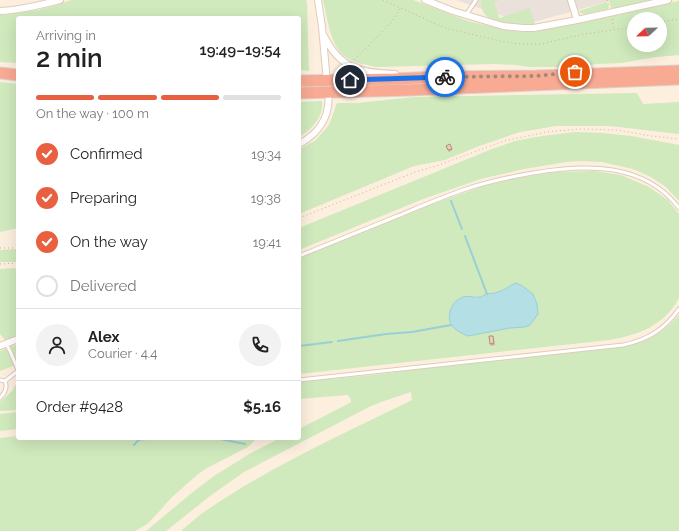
<!DOCTYPE html>
<meta charset="utf-8">
<style>
:root{--surface:#fff;--page:#f2f2f2;--text:#222;--muted:#767676;--line:#e0e0e0;--accent:#e96040}
body{margin:0;font-family:Raleway,sans-serif;background:var(--page);color:var(--text);height:100vh;display:flex;flex-direction:column;font-size:15px;white-space:nowrap}
*{box-sizing:border-box;margin:0}
p{font-size:13px;color:var(--muted)}
.icon{flex:none;width:22px;height:22px;fill:none;stroke:currentColor;stroke-width:2;stroke-linecap:round;stroke-linejoin:round}
.map{position:relative;flex:1;overflow:hidden}
.details{position:absolute;left:16px;top:16px;width:285px;height:424px;display:flex;flex-direction:column;background:var(--surface);border-radius:4px;box-shadow:0 4px 16px #0002}
.details>*{flex:none}
.needle{width:26px;rotate:248deg}
.fabs{position:absolute;left:627px;top:12px;display:grid;gap:8px}
.fabs a{display:grid;place-items:center;width:40px;height:40px;border-radius:50%;background:var(--surface);box-shadow:0 4px 16px #0002;font-size:20px}
.pin{position:absolute;display:grid;place-items:center;width:34px;height:34px;color:#fff;margin:-17px;border:2px solid #fff;border-radius:50%;box-shadow:0 1px 4px #0007}
.courier{position:absolute;display:grid;place-items:center;width:40px;height:40px;margin:-20px;border:3px solid #1a73e8;border-radius:50%;background:#fff;color:#222;box-shadow:0 1px 5px #0007}
.headline em{font-style:normal;font-weight:600}
.headline div{display:flex;flex-direction:column-reverse}
.headline{display:flex;align-items:center;justify-content:space-between;height:68px;padding:0 20px}
h1{font-size:26px;font-weight:600;line-height:30px}
.bar{display:grid;grid-template-columns:repeat(4,1fr);gap:6px 4px;align-content:center;height:48px;padding:0 20px}
.bar i{height:5px;border-radius:3px;background:var(--line)}
.bar .current{background:var(--accent)}
.bar p{grid-column:span 4}
.line{display:flex;align-items:center;gap:10px;padding:0 20px;border-top:1px solid var(--line)}
.line div{flex:1}
.round{display:grid;place-items:center;flex:none;width:42px;height:42px;border-radius:21px;background:var(--page)}
ol{padding:0 20px;list-style:none}
li{display:flex;align-items:center;gap:12px;height:44px}
li p{margin-inline-start:auto}
li .icon{padding:4px;border-radius:50%;background:var(--accent);color:#fff;stroke-width:4}
li:last-child{color:var(--muted)}
li i{width:22px;height:22px;border:2px solid var(--line);border-radius:50%}
.map>svg:first-child{display:block}
</style>
<div class="map">
<svg width="679" height="531" viewBox="0 0 679 531">
<rect width="100%" height="100%" fill="#fcefde"/>
<path fill="#eae1da" d="M456 0H614L526 24Z"/>
<path fill="#d0e9bd" fill-rule="evenodd" d="M72 0H306L307 3 309 71 299 70V18H18V63L0 62V15L38 10Z
M323 0H413L468 21 502 29 522 32 533 31 679 1V55L656 57 621 63 597 64 574 67H529L516 65 495 64 376 67C365 64 353 63 344 56 330 45 327 16 323 0ZM634 19H660V45H634Z
M481 0H500L494 2 499 17 500 18 530 8 535 25C517 25 479 27 481 0Z
M611 0H656L613 9 611 8 609 1Z
M607 2 609 7 608 9 585 14 580 13 579 11Z
M0 82 18 84V228L0 232Z
M637 93 643 104 679 102V134L610 126H556L520 132 479 146 445 160 414 166 299 214V149L315 141 329 125 337 103H358L415 97Z
M322 101C324 117 311 130 299 137V102Z
M575 132 602 133 631 136 679 145V201L666 187 651 177 633 169 602 162 580 161 566 162 524 169 481 179 423 199 299 250V228L492 149 515 141 542 136Z
M594 171 621 175 649 187 668 200 679 214V298C664 326 638 335 609 340L299 374V258L429 205 484 186 512 179 555 172ZM515 283 521 285 533 294 538 314 525 327 510 328 491 331 472 296 481 297 487 294 495 293 505 289Z
M18 249V262H0V250Z
M15 268 16 270 17 274 18 277V336L6 341 0 334V269Z
M679 315V531H181C189 524 198 516 207 510 271 466 343 434 412 400L411 392 384 401 371 406 244 472 210 496 166 531H146L193 492 214 476 251 453 280 438H299V429L344 406 351 402V400L349 396 347 395 299 399V382L373 375 432 367 607 349C639 344 657 340 679 315Z
M18 344V364L0 371V351Z
M18 381V410L0 411V402L12 391Z
M18 412V429L0 431V414Z
M18 436V438H257L248 447 207 468 197 475 171 498 155 516 147 524 135 531H0V438Z"/>
<path fill="#b3dfe5" stroke="#99cfd7" d="M515 283 521 285 533 294 537 304 538 314 530 325 525 327 510 328 468 336C463 334 456 331 452 326 446 318 451 303 459 299 466 294 473 298 481 297 483 296 484 295 486 294 489 293 492 294 495 293 502 291 509 287 515 283Z"/>
<g fill="none" stroke-linecap="round" stroke-linejoin="round">
<path stroke="#99cfd7" stroke-width="2" d="M451 201 462 229
M465 236 487 294
M338 341 386 334 412 332 451 325
M299 346 332 342
M215 438 245 444
M134 445C135 444 137 441 139 440 144 438 153 440 159 438"/>
<defs>
<path id="lane" d="M466 15 476 0
M299 256C331 243 363 230 395 217 417 208 440 198 463 190 486 182 510 177 533 173 585 164 644 162 679 208
M6 344 10 351 18 370
M0 380 5 381 18 371
M299 380 623 345C647 340 664 330 679 309
M0 398C5 393 8 388 5 381"/>
<path id="street" d="M318 0 322 27 327 82
M425 0 453 11 503 26 523 28H534L577 20 668 0
M571 0 577 20
M0 11C20 10 41 5 60 0
M324 36C340 69 361 73 395 74
M299 144C320 133 331 115 328 91
M0 346 18 339"/>
<path id="highway" d="M0 73 18 75
M299 81 394 79 439 77 536 76 679 71
M299 93 409 90 679 79"/>
</defs>
<use href="#lane" stroke="#e0cbba" stroke-width="5"/>
<use href="#street" stroke="#e0cbba" stroke-width="8"/>
<use href="#highway" stroke="#dad3cf" stroke-width="13"/>
<path stroke="#d6af99" stroke-width="1" stroke-dasharray="1 3" stroke-linecap="butt" d="M383 0 445 28 500 41 519 44H541L584 34 634 27
M607 0 609 6
M612 19 614 30
M660 22 679 19
M354 60 391 23 400 9
M299 218 415 172 436 166 504 141 546 132 581 129 617 130 651 136 679 139
M0 248H18
M0 264 18 263"/>
<use href="#lane" stroke="#fff" stroke-width="3"/>
<use href="#street" stroke="#fff" stroke-width="6"/>
<use href="#highway" stroke="#f8aa93" stroke-width="11"/>
</g>
<path fill="#d0af9c" d="M446 146 452 149V150L449 152Z
M493 336 495 345 491 346 490 344Z"/>
<path fill="#f2cbb5" stroke="#a98e7f" d="M450 144 452 149 448 150 446 146Z
M489 336H493L494 343 490 344Z"/>
<g fill="none" stroke-linecap="round" stroke-linejoin="round">
<path stroke="#a28a7b" stroke-width="4" stroke-dasharray="0 7.2" d="M445 77 536 76 575 72"/>
<path stroke="#1a73e8" stroke-width="5" d="M350 80 445 77"/>
</g>
</svg>
<div class="fabs">
<a><svg class="needle" viewBox="-14 -14 28 28"><path d="M0-13l5 13h-10z" fill="#e53935"/><path d="M0 13l5-13h-10z" fill="#767676"/></svg></a>
</div>
<div class="pin" style="left:575px;top:72px;background:#ea580c"><svg class="icon" aria-label="bag" viewBox="0 0 24 24"><path d="M5 8h14l-1 12H6zM9 8a3 3 0 0 1 6 0"/></svg></div>
<div class="pin" style="left:350px;top:80px;background:#1f2937"><svg class="icon" aria-label="home" viewBox="0 0 24 24"><path d="M3 11l9-7 9 7M6 9v11h12V9"/></svg></div>
<div class="courier" style="left:445px;top:77px"><svg class="icon" aria-label="bike" viewBox="0 0 24 24"><circle cx="6" cy="16" r="4"/><circle cx="18" cy="16" r="4"/><path d="M6 16l4-8h5l3 8M10 8l3 8H6M13 5h3"/></svg></div>
<section class="details">
<div class="headline"><div><h1>2 min</h1><p>Arriving in</p></div><em>19:49–19:54</em></div>
<div class="bar"><i class="current"></i><i class="current"></i><i class="current"></i><i></i><p>On the way · 100 m</p></div>
<ol>
<li><svg class="icon" aria-label="check" viewBox="0 0 24 24"><path d="M5 12l5 5 9-10"/></svg>Confirmed<p>19:34</p></li>
<li><svg class="icon" aria-label="check" viewBox="0 0 24 24"><path d="M5 12l5 5 9-10"/></svg>Preparing<p>19:38</p></li>
<li><svg class="icon" aria-label="check" viewBox="0 0 24 24"><path d="M5 12l5 5 9-10"/></svg>On the way<p>19:41</p></li>
<li><i></i>Delivered</li>
</ol>
<div class="line" style="height:72px"><a class="round"><svg class="icon" aria-label="person" viewBox="0 0 24 24"><circle cx="12" cy="8" r="4"/><path d="M4 21q1-7 8-7t8 7"/></svg></a><div><b>Alex</b><p>Courier · 4.4</p></div><a class="round"><svg class="icon" aria-label="phone" viewBox="0 0 24 24"><path d="M5 4h4l2 5-3 2q2 4 5 5l2-3 5 2v4C11 20 4 13 5 4z"/></svg></a></div>
<div class="line" style="height:52px"><div>Order #9428</div><b>$5.16</b></div>
</section>
</div>
